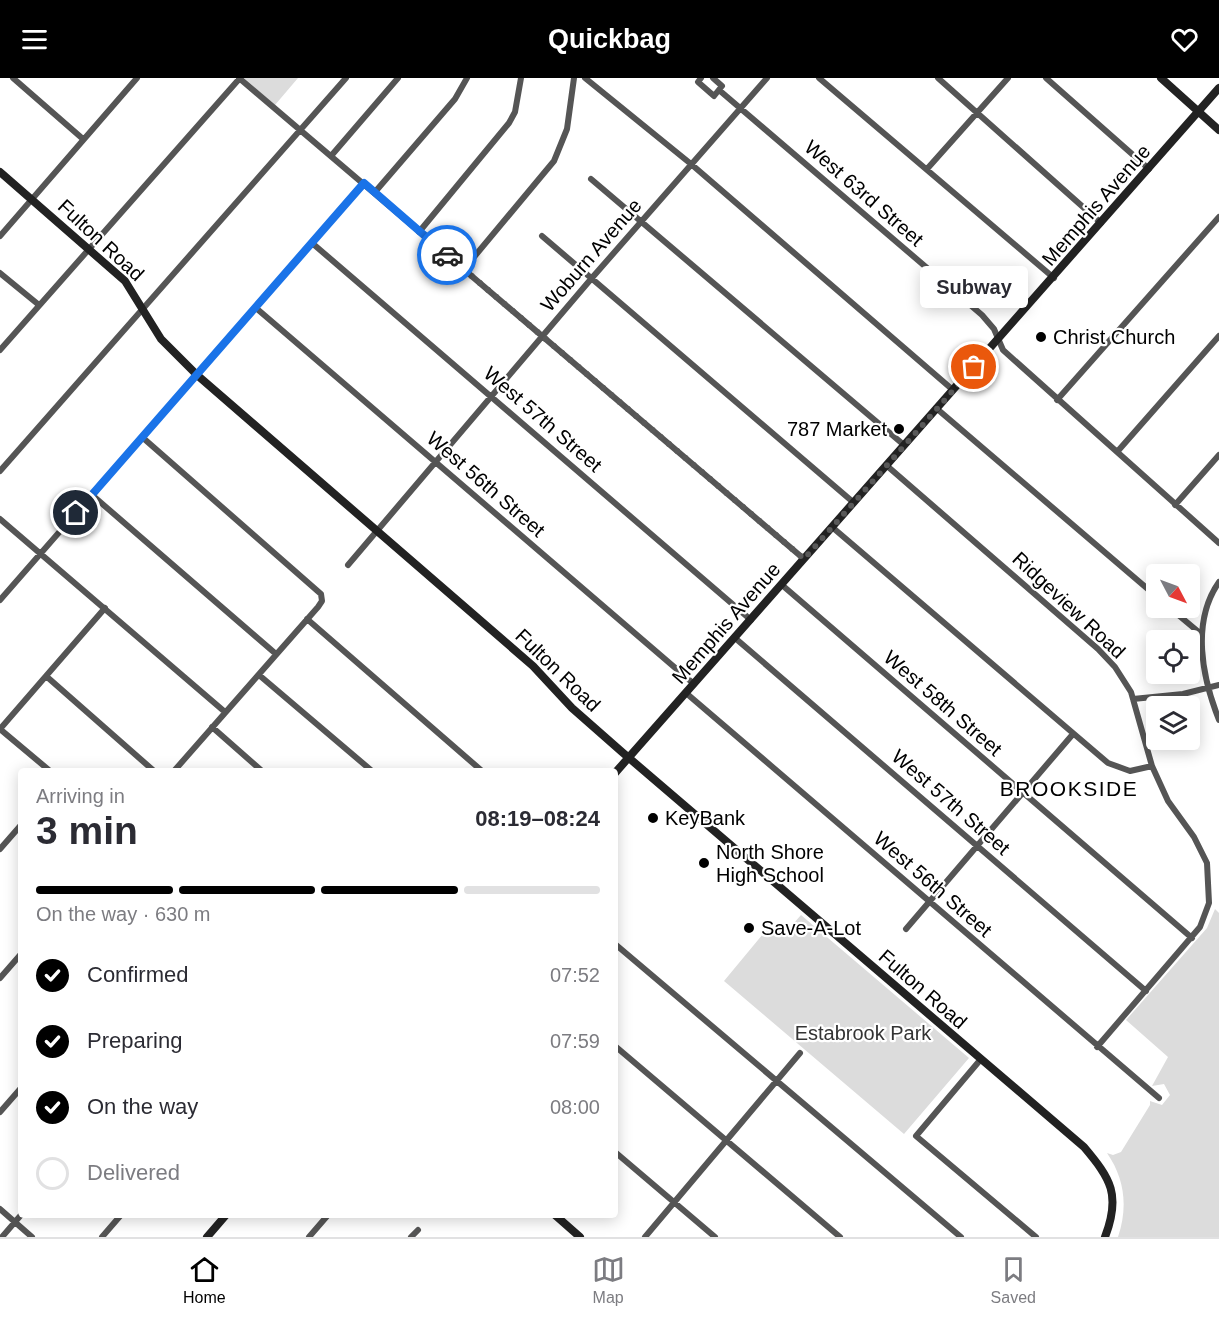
<!DOCTYPE html>
<meta charset="utf-8">
<style>
:root{--surface:#fff;--page:#f7f7f7;--text:#2b2b33;--muted:#7c7c81;--line:#e1e1e2;--accent:#000}
body{margin:0;font-family:Helvetica,sans-serif;background:var(--page);color:var(--text);height:100vh;display:flex;flex-direction:column;font-size:22px;white-space:nowrap}
*{box-sizing:border-box;margin:0}
p{font-size:20px;color:var(--muted)}
.icon{flex:none;width:33px;height:33px;fill:none;stroke:currentColor;stroke-width:2;stroke-linecap:round;stroke-linejoin:round}
.map{position:relative;flex:1;overflow:hidden}
.sheet{position:absolute;left:18px;top:690px;width:600px;height:450px;display:flex;flex-direction:column;background:var(--surface);border-radius:6px;box-shadow:0 3px 15px #0003}
.sheet>*{flex:none}
.needle{width:39px;rotate:131deg}
.buttons{position:absolute;left:1146px;top:486px;display:grid;gap:12px}
.buttons a{display:grid;place-items:center;width:54px;height:54px;border-radius:6px;background:var(--surface);box-shadow:0 3px 15px #0003;font-size:30px}
.pin{position:absolute;display:grid;place-items:center;width:51px;height:51px;color:#fff;margin:-26px;border:3px solid #fff;border-radius:50%;box-shadow:0 2px 6px #0007}
.courier{position:absolute;display:grid;place-items:center;width:60px;height:60px;margin:-30px;border:4px solid #1a73e8;border-radius:50%;background:#fff;color:#222;box-shadow:0 2px 8px #0007}
.bubble{position:absolute;height:42px;border-radius:6px;background:var(--surface);box-shadow:0 3px 15px #0003;font-size:20px;font-weight:600;line-height:42px;text-align:center}
.summary em{font-style:normal;font-weight:600}
.summary div{display:flex;flex-direction:column-reverse}
.summary{display:flex;align-items:center;justify-content:space-between;height:102px;padding:0 18px}
h1{font-size:39px;font-weight:600;line-height:45px}
.bar{display:grid;grid-template-columns:repeat(4,1fr);gap:9px 6px;align-content:center;height:72px;padding:0 18px}
.bar i{height:8px;border-radius:4px;background:var(--line)}
.bar .current{background:var(--accent)}
.bar p{grid-column:span 4}
ol{padding:0 18px;list-style:none}
li{display:flex;align-items:center;gap:18px;height:66px}
li p{margin-inline-start:auto}
li .icon{padding:6px;border-radius:50%;background:var(--accent);color:#fff;stroke-width:4}
li:last-child{color:var(--muted)}
li i{width:33px;height:33px;border:3px solid var(--line);border-radius:50%}
header{display:flex;justify-content:space-between;align-items:center;height:78px;padding:0 18px;background:var(--accent);color:#fff;font-size:27px;font-weight:600}
.menu{display:flex;justify-content:space-around;align-items:center;height:84px;border-top:2px solid var(--line);background:var(--surface);font-size:16px;color:var(--muted)}
.menu a{display:grid;justify-items:center;gap:3px}
.menu .current{color:var(--accent)}
.map>svg:first-child{display:block}
</style>
<header><svg class="icon" aria-label="menu" viewBox="0 0 24 24"><path d="M4 6h16M4 12h16M4 18h16"/></svg>Quickbag<svg class="icon" aria-label="heart" viewBox="0 0 24 24"><path d="M12 20l-8-8c-3-5 5-10 8-4 3-6 11-1 8 4z"/></svg></header>
<div class="map">
<svg width="1219" height="1159" viewBox="0 0 1219 1159">
<rect width="100%" height="100%" fill="#fff"/>
<path fill="#dcdcdc" d="M244 0H298L275 27Z
M1215 831 1219 835V1159H1118C1128 1129 1125 1101 1107 1075L1113 1077 1121 1074 1150 1027V1023L1162 1027 1170 1017 1164 1006 1152 1008 1168 979 1126 942 1207 850Z
M801 837 969 980 904 1056 724 903 773 844 786 854Z"/>
<g fill="none" stroke-linecap="round" stroke-linejoin="round">
<path stroke="#555" stroke-width="6" d="M13 0 83 61
M239 0 804 481
M585 0 691 86 953 312
M701 0 698 4 714 18 722 8 713 0
M819 0 1054 200
M938 0 1101 145
M1046 0 1149 91
M719 12 982 237 994 251 1003 272 1219 465
M331 78 398 0
M927 91 1008 0
M591 101 904 367
M375 114 455 21 467 0
M419 154 509 45 515 34 521 0
M0 158 137 0
M542 158 853 424
M312 165 751 542
M464 191 554 83 567 51 574 0
M0 195 39 227
M256 230 694 606
M0 272 240 0
M1057 322 1219 139
M936 330 1156 518
M142 359 321 516 322 523 318 529 174 693
M1117 374 1219 258
M886 387 1098 571 1115 589 1131 614 1152 688 1168 723 1194 759 1207 785 1209 825 1200 849 1097 969
M0 393 346 0
M92 417 276 576
M1175 427 1219 377
M0 441 225 634
M832 449 1108 685 1130 693 1152 688
M348 487 591 201 767 0
M1219 504C1191 544 1202 599 1219 642
M782 507 1192 860
M0 522 364 105
M1170 530 1201 556
M307 541 482 693
M735 560 1146 913
M259 597 372 693
M46 598 154 693
M686 615 1159 1020
M1133 621 1183 616 1219 607
M212 649 262 693
M0 651 105 530
M0 651 50 693
M0 771 21 747
M906 851 1073 656
M615 866 961 1159
M0 900 21 876
M615 968 840 1159
M981 981 916 1058 1036 1159
M0 1034 21 1010
M615 1074 715 1159
M0 1131 32 1159
M2 1159 21 1137
M102 1159 121 1137
M309 1159 328 1137
M411 1159 418 1152
M645 1159 800 975"/>
<path stroke="#222" stroke-width="8" d="M1161 0 1219 52
M0 94 125 203 161 261 197 297 533 588 572 630 622 674 1084 1069C1111 1101 1121 1117 1105 1159
M615 695 1219 10
M555 1137 580 1159
M207 1159 226 1137"/>
</g>
<g fill="none" stroke-linecap="round" stroke-linejoin="round">
<path stroke="#595959" stroke-width="6" stroke-dasharray="0 10.8" d="M447 177 804 481 974 289"/>
<path stroke="#1a73e8" stroke-width="8" d="M76 435 364 105 447 177"/>
</g>
<g fill="#000" stroke="#fff" stroke-width="2">
<circle cx="1041" cy="259" r="6"/>
<circle cx="899" cy="351" r="6"/>
<circle cx="653" cy="740" r="6"/>
<circle cx="704" cy="785" r="6"/>
<circle cx="749" cy="850" r="6"/>
</g>
<g text-anchor="middle" stroke-width="4.5" stroke-linejoin="round" paint-order="stroke">
<g font-size="20" fill="#000" stroke="#fff">
<text transform="translate(864 115) rotate(41)" y="7">West 63rd Street</text>
<text transform="translate(1096 127) rotate(-49)" y="7">Memphis Avenue</text>
<text transform="translate(101 162) rotate(43)" y="7">Fulton Road</text>
<text transform="translate(591 177) rotate(-49)" y="7">Woburn Avenue</text>
<text transform="translate(543 341) rotate(41)" y="7">West 57th Street</text>
<text transform="translate(486 406) rotate(41)" y="7">West 56th Street</text>
<text transform="translate(1069 527) rotate(43)" y="7">Ridgeview Road</text>
<text transform="translate(726 545) rotate(-49)" y="7">Memphis Avenue</text>
<text transform="translate(558 592) rotate(44)" y="7">Fulton Road</text>
<text transform="translate(943 625) rotate(41)" y="7">West 58th Street</text>
<text transform="translate(951 724) rotate(41)" y="7">West 57th Street</text>
<text transform="translate(933 806) rotate(41)" y="7">West 56th Street</text>
<text transform="translate(923 911) rotate(41)" y="7">Fulton Road</text>
</g>
<g font-size="20" fill="#000" stroke="#fff" text-anchor="start">
<text x="1053" y="266">Christ Church</text>
<text x="887" y="358" text-anchor="end">787 Market</text>
<text x="665" y="747">KeyBank</text>
<text x="716" y="781">North Shore<tspan x="716" dy="23">High School</tspan></text>
<text x="761" y="857">Save-A-Lot</text>
</g>
<g font-size="20" fill="#333" stroke="#fff">
<text x="863" y="962">Estabrook Park</text>
</g>
<g font-size="21" letter-spacing="1.5" fill="#000" stroke="#fff">
<text x="1069" y="718">BROOKSIDE</text>
</g>
</g>
</svg>
<div class="buttons">
<a><svg class="needle" viewBox="-14 -14 28 28"><path d="M0-13l5 13h-10z" fill="#e53935"/><path d="M0 13l5-13h-10z" fill="#7c7c81"/></svg></a>
<a><svg class="icon" aria-label="locate" viewBox="0 0 24 24"><circle cx="12" cy="12" r="6"/><path d="M12 2v4M12 18v4M2 12h4M18 12h4"/></svg></a>
<a><svg class="icon" aria-label="layers" viewBox="0 0 24 24"><path d="M12 4l9 5-9 5-9-5zM3 14l9 5 9-5"/></svg></a>
</div>
<div class="pin" style="left:974px;top:289px;background:#ea580c"><svg class="icon" aria-label="bag" viewBox="0 0 24 24"><path d="M5 8h14l-1 12H6zM9 8a3 3 0 0 1 6 0"/></svg></div>
<div class="pin" style="left:76px;top:435px;background:#1f2937"><svg class="icon" aria-label="home" viewBox="0 0 24 24"><path d="M3 11l9-7 9 7M6 9v11h12V9"/></svg></div>
<div class="courier" style="left:447px;top:177px"><svg class="icon" aria-label="car" viewBox="0 0 24 24"><path d="M5 17H2v-5l4-1 3-4h7l3 4 3 1v5h-3M9 17h6M6 11h13"/><circle cx="7" cy="17" r="2"/><circle cx="17" cy="17" r="2"/></svg></div>
<div class="bubble" style="left:920px;top:188px;width:108px">Subway</div>
<section class="sheet">
<div class="summary"><div><h1>3 min</h1><p>Arriving in</p></div><em>08:19–08:24</em></div>
<div class="bar"><i class="current"></i><i class="current"></i><i class="current"></i><i></i><p>On the way · 630 m</p></div>
<ol>
<li><svg class="icon" aria-label="check" viewBox="0 0 24 24"><path d="M5 12l5 5 9-10"/></svg>Confirmed<p>07:52</p></li>
<li><svg class="icon" aria-label="check" viewBox="0 0 24 24"><path d="M5 12l5 5 9-10"/></svg>Preparing<p>07:59</p></li>
<li><svg class="icon" aria-label="check" viewBox="0 0 24 24"><path d="M5 12l5 5 9-10"/></svg>On the way<p>08:00</p></li>
<li><i></i>Delivered</li>
</ol>
</section>
</div>
<nav class="menu">
<a class="current"><svg class="icon" aria-label="home" viewBox="0 0 24 24"><path d="M3 11l9-7 9 7M6 9v11h12V9"/></svg>Home</a>
<a><svg class="icon" aria-label="map" viewBox="0 0 24 24"><path d="M3 6l6-2 6 2 6-2v14l-6 2-6-2-6 2zM9 4v14M15 6v14"/></svg>Map</a>
<a><svg class="icon" aria-label="saved" viewBox="0 0 24 24"><path d="M7 4h10v16l-5-4-5 4z"/></svg>Saved</a>
</nav>
